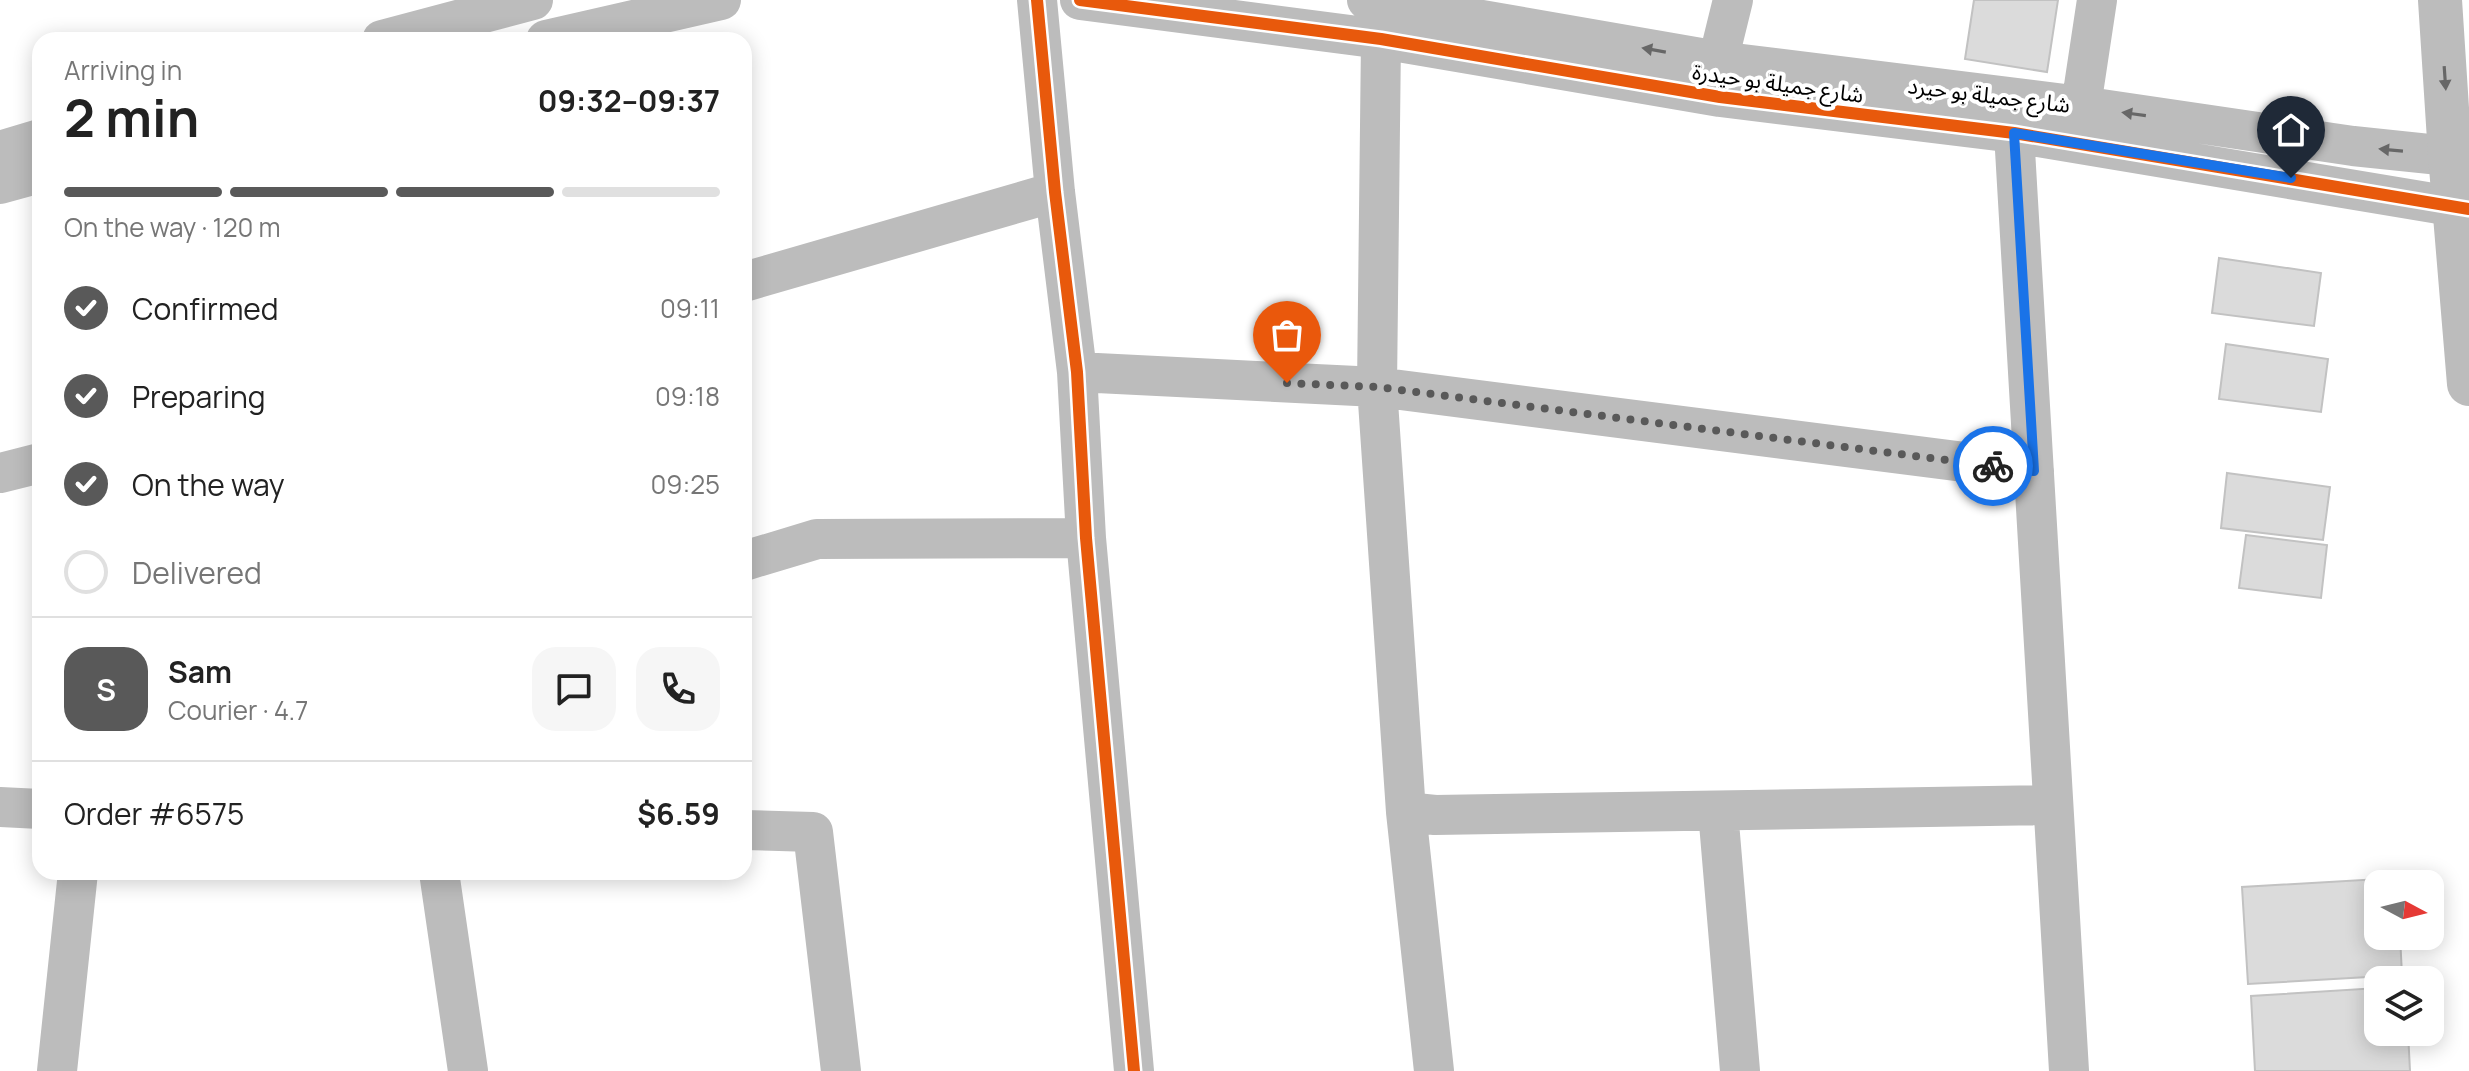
<!DOCTYPE html>
<meta charset="utf-8">
<style>
:root{--surface:#fff;--page:#f6f6f6;--text:#222;--muted:#767676;--line:#e0e0e0;--accent:#595959}
body{margin:0;font-family:Manrope,"Noto Sans Arabic",sans-serif;background:var(--page);color:var(--text);height:100vh;display:flex;flex-direction:column;font-size:30px;white-space:nowrap}
*{box-sizing:border-box;margin:0}
p{font-size:26px;color:var(--muted)}
.icon{flex:none;width:44px;height:44px;fill:none;stroke:currentColor;stroke-width:2;stroke-linecap:round;stroke-linejoin:round}
.map{position:relative;flex:1;overflow:hidden}
.drawer{position:absolute;left:32px;top:32px;width:720px;height:848px;display:flex;flex-direction:column;background:var(--surface);border-radius:24px;box-shadow:0 4px 20px #0003}
.drawer>*{flex:none}
.needle{width:52px;rotate:97deg}
.tools{position:absolute;left:2364px;top:870px;display:grid;gap:16px}
.tools a{display:grid;place-items:center;width:80px;height:80px;border-radius:16px;background:var(--surface);box-shadow:0 4px 20px #0003;font-size:40px}
.pin{position:absolute;display:grid;place-items:center;width:68px;height:68px;color:#fff;margin:-82px -34px;border-radius:50% 50% 50% 0;rotate:-45deg;box-shadow:0 0 8px #0007}
.pin .icon{rotate:45deg}
.courier{position:absolute;display:grid;place-items:center;width:80px;height:80px;margin:-40px;border:6px solid #1a73e8;border-radius:50%;background:#fff;color:#222;box-shadow:0 2px 10px #0007}
.head em{font-style:normal;font-weight:700}
.head div{display:flex;flex-direction:column-reverse}
.head{display:flex;align-items:center;justify-content:space-between;height:136px;padding:0 32px}
h1{font-size:52px;font-weight:700;line-height:60px}
.bar{display:grid;grid-template-columns:repeat(4,1fr);gap:12px 8px;align-content:center;height:96px;padding:0 32px}
.bar i{height:10px;border-radius:6px;background:var(--line)}
.bar .selected{background:var(--accent)}
.bar p{grid-column:span 4}
.line{display:flex;align-items:center;gap:20px;padding:0 32px;border-top:2px solid var(--line)}
.line div{flex:1}
.round{display:grid;place-items:center;flex:none;width:84px;height:84px;border-radius:24px;background:var(--page)}
ol{padding:0 32px;list-style:none}
li{display:flex;align-items:center;gap:24px;height:88px}
li p{margin-inline-start:auto}
li .icon{padding:8px;border-radius:50%;background:var(--accent);color:#fff;stroke-width:4}
li:last-child{color:var(--muted)}
li i{width:44px;height:44px;border:4px solid var(--line);border-radius:50%}
.map>svg:first-child{display:block}
</style>
<div class="map">
<svg width="2469" height="1071" viewBox="0 0 2469 1071">
<rect width="100%" height="100%" fill="#fff"/>
<path fill="#dbdbdb" stroke="#c2c2c2" stroke-width="2" d="M1974 0H2058L2047 72 1965 59Z
M2219 258 2321 273 2314 326 2212 313Z
M2226 344 2328 359 2321 412 2219 399Z
M2227 473 2330 487 2323 540 2221 528Z
M2246 535 2327 545 2321 598 2239 588Z
M2397 878 2398 884H2378V936H2400L2402 975 2248 984 2242 887Z
M2378 988V1032H2408L2410 1071H2255L2251 996Z"/>
<g fill="none" stroke-linecap="round" stroke-linejoin="round">
<path stroke="#bcbcbc" stroke-width="40" d="M1037 0 1055 192 1077 372 1086 538 1134 1071
M1080 0 1381 39 1720 97 2014 133 2469 209
M1367 0 1718 61 2081 106 2353 146 2469 158
M1381 39 1377 387 1406 812 1434 1071
M382 40 533 0
M546 40 721 0
M1718 61 1733 0
M2081 106 2097 0
M2014 133 2069 1071
M0 151 40 139
M0 184 40 173
M744 282 1055 192
M1077 372 1377 387 2034 471
M0 473 40 463
M744 561 817 539 1086 538
M0 807 40 809
M1718 811 1740 1071
M1406 812 1435 815 2053 805
M744 830 813 832 841 1071
M439 872 468 1071
M57 1071 78 872"/>
<path stroke="#bcbcbc" stroke-width="44" d="M2440 0 2450 155 2469 384"/>
<defs>
<path id="cycleway" d="M1037 0 1055 192 1077 372 1086 538 1134 1071
M1080 0 1381 39 1720 97 2014 133 2469 209"/>
</defs>
<use href="#cycleway" stroke="#fff" stroke-width="17"/>
<use href="#cycleway" stroke="#e8590c" stroke-width="12"/>
</g>
<defs><path id="oneway-solid" d="M-6-.8H1V-3.2L6.5 0L1 3.2V.8H-6Z" transform="scale(2)"/></defs>
<g fill="#676767">
<use href="#oneway-solid" transform="translate(1654 50) rotate(-170)"/>
<use href="#oneway-solid" transform="translate(2445 78) rotate(86)"/>
<use href="#oneway-solid" transform="translate(2134 114) rotate(-172)"/>
<use href="#oneway-solid" transform="translate(2391 150) rotate(-175)"/>
</g>
<g fill="none" stroke-linecap="round" stroke-linejoin="round">
<path stroke="#595959" stroke-width="8" stroke-dasharray="0 14.4" d="M1287 383 1377 387 1993 466"/>
<path stroke="#1a73e8" stroke-width="10" d="M1993 466 2034 471 2014 133 2291 178"/>
</g>
<g text-anchor="middle" stroke-width="8" stroke-linejoin="round" paint-order="stroke">
<g font-size="22" fill="#000" stroke="#fff">
<text transform="translate(1778 83) rotate(8)" y="8">شارع جميلة بو حيدرة</text>
<text transform="translate(1989 95) rotate(7)" y="8">شارع جميلة بو حيرد</text>
</g>
</g>
</svg>
<div class="tools">
<a><svg class="needle" viewBox="-14 -14 28 28"><path d="M0-13l5 13h-10z" fill="#e53935"/><path d="M0 13l5-13h-10z" fill="#767676"/></svg></a>
<a><svg class="icon" aria-label="layers" viewBox="0 0 24 24"><path d="M12 4l9 5-9 5-9-5zM3 14l9 5 9-5"/></svg></a>
</div>
<div class="pin" style="left:1287px;top:383px;background:#ea580c"><svg class="icon" aria-label="bag" viewBox="0 0 24 24"><path d="M5 8h14l-1 12H6zM9 8a3 3 0 0 1 6 0"/></svg></div>
<div class="pin" style="left:2291px;top:178px;background:#1f2937"><svg class="icon" aria-label="home" viewBox="0 0 24 24"><path d="M3 11l9-7 9 7M6 9v11h12V9"/></svg></div>
<div class="courier" style="left:1993px;top:466px"><svg class="icon" aria-label="bike" viewBox="0 0 24 24"><circle cx="6" cy="16" r="4"/><circle cx="18" cy="16" r="4"/><path d="M6 16l4-8h5l3 8M10 8l3 8H6M13 5h3"/></svg></div>
<section class="drawer">
<div class="head"><div><h1>2 min</h1><p>Arriving in</p></div><em>09:32–09:37</em></div>
<div class="bar"><i class="selected"></i><i class="selected"></i><i class="selected"></i><i></i><p>On the way · 120 m</p></div>
<ol>
<li><svg class="icon" aria-label="check" viewBox="0 0 24 24"><path d="M5 12l5 5 9-10"/></svg>Confirmed<p>09:11</p></li>
<li><svg class="icon" aria-label="check" viewBox="0 0 24 24"><path d="M5 12l5 5 9-10"/></svg>Preparing<p>09:18</p></li>
<li><svg class="icon" aria-label="check" viewBox="0 0 24 24"><path d="M5 12l5 5 9-10"/></svg>On the way<p>09:25</p></li>
<li><i></i>Delivered</li>
</ol>
<div class="line" style="height:144px"><b class="round" style="background:var(--accent);color:#fff">S</b><div><b>Sam</b><p>Courier · 4.7</p></div><a class="round"><svg class="icon" aria-label="chat" viewBox="0 0 24 24"><path d="M4 5h16v11H9l-5 4z"/></svg></a><a class="round"><svg class="icon" aria-label="phone" viewBox="0 0 24 24"><path d="M5 4h4l2 5-3 2q2 4 5 5l2-3 5 2v4C11 20 4 13 5 4z"/></svg></a></div>
<div class="line" style="height:104px"><div>Order #6575</div><b>$6.59</b></div>
</section>
</div>
